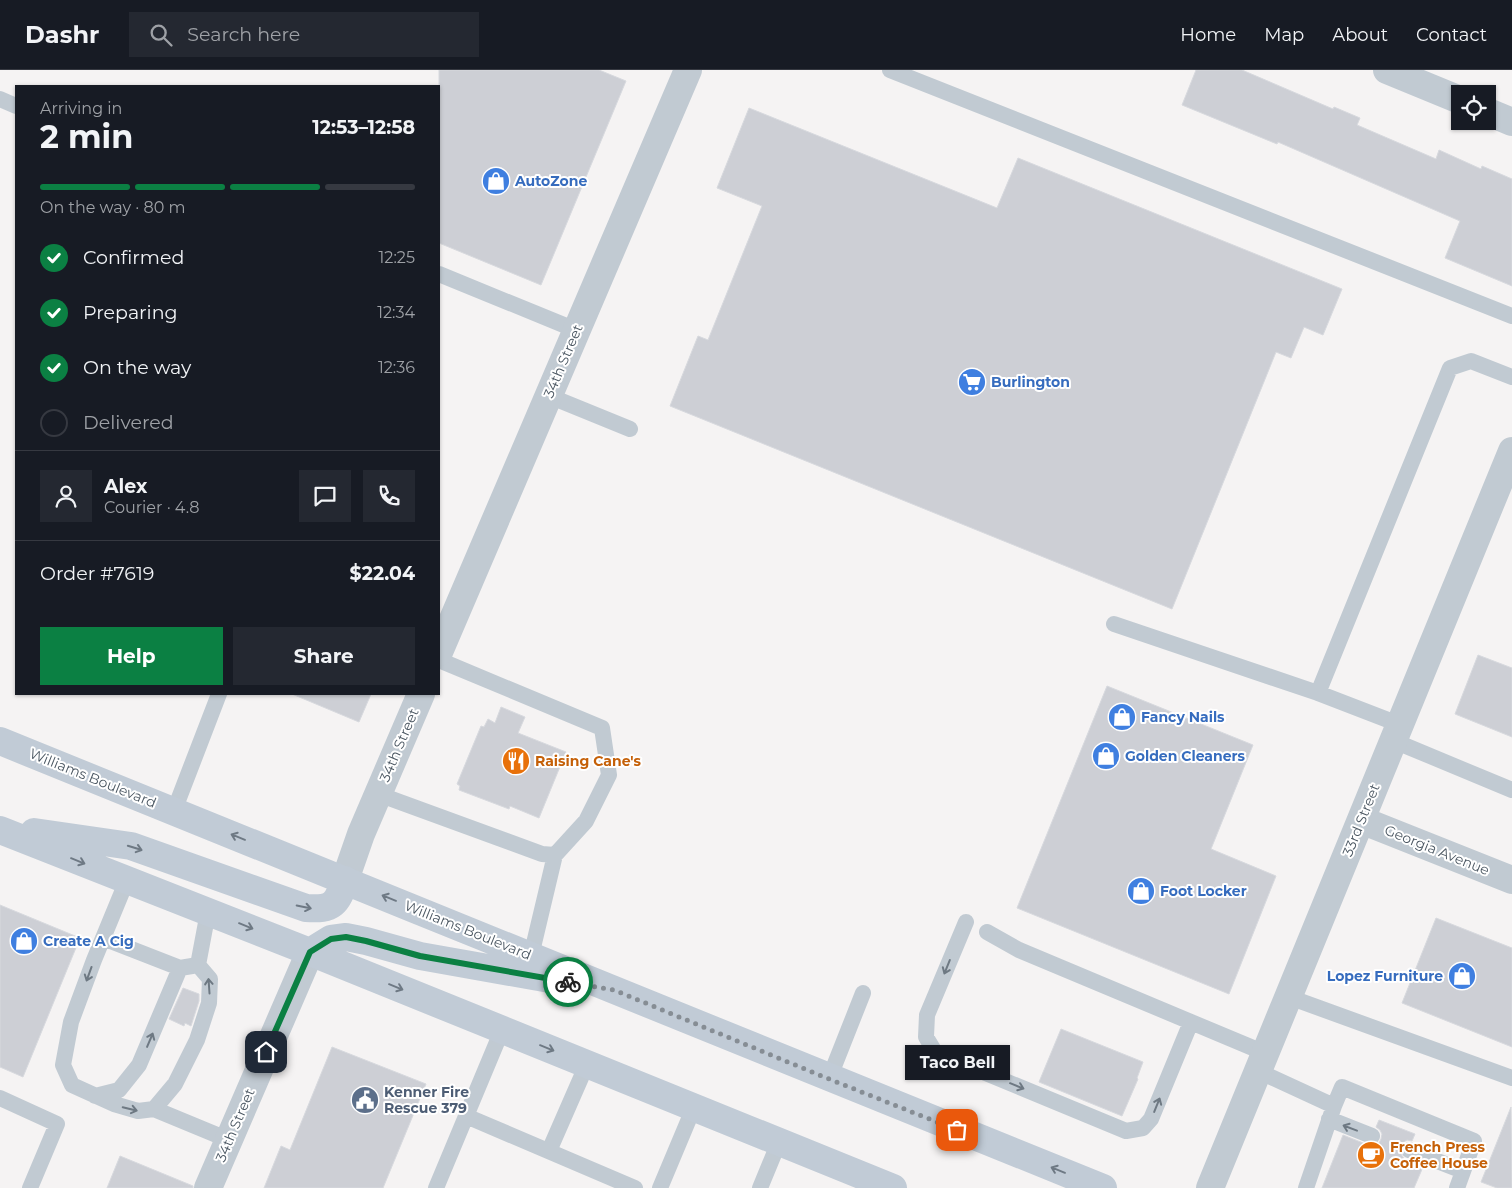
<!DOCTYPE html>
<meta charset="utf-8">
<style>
:root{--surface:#171b24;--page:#242831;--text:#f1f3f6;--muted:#9ea1a6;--line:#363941;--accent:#0b8043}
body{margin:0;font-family:Montserrat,sans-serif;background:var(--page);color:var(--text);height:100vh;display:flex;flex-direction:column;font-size:19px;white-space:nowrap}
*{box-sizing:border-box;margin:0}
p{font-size:16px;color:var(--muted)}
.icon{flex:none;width:28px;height:28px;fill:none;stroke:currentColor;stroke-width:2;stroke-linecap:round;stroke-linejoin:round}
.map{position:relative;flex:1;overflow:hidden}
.panel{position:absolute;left:15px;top:15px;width:425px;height:610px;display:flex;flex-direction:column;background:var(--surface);border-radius:0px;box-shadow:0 1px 4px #0004}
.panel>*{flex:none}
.fabs{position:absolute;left:1451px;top:15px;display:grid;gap:10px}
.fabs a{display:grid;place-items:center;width:45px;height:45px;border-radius:0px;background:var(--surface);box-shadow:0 1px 4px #0004;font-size:25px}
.pin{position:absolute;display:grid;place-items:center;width:42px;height:42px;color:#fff;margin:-21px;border-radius:10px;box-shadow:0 2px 8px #0006}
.courier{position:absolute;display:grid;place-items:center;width:50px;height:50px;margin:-25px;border:4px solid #0b8043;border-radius:50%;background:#fff;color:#222;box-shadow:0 1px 6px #0007}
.bubble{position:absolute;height:35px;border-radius:0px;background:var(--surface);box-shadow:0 1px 4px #0004;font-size:16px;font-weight:700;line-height:35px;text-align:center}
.head em{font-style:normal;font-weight:700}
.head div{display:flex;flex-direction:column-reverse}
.head{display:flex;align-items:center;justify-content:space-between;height:85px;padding:0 25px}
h1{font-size:32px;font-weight:700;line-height:38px}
.bar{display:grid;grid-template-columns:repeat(4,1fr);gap:8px 5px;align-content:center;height:60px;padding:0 25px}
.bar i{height:6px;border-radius:4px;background:var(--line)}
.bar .current{background:var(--accent)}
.bar p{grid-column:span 4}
.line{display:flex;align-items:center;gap:12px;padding:0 25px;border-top:1px solid var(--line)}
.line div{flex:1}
.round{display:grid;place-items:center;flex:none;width:52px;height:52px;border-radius:0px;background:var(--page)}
ol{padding:0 25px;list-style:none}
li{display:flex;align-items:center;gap:15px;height:55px}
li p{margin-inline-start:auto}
li .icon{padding:5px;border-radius:50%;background:var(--accent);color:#fff;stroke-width:4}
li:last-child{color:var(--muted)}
li i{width:28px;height:28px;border:2px solid var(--line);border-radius:50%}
.cta{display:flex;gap:10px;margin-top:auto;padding:10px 25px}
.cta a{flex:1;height:58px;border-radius:0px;background:var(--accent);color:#fff;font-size:20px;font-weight:700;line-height:58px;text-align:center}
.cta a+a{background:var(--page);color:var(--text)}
header{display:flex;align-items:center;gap:30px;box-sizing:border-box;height:70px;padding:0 25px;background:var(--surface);border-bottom:1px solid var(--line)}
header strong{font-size:24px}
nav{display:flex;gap:28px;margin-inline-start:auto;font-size:18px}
.search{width:350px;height:45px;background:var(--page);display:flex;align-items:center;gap:12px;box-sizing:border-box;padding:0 18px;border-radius:0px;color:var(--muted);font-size:19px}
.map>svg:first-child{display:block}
</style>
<header>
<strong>Dashr</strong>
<div class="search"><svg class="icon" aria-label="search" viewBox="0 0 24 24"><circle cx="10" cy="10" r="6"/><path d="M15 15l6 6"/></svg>Search here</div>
<nav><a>Home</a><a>Map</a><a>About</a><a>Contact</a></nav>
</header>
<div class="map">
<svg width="1512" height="1118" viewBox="0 0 1512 1118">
<rect width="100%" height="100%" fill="#f5f3f3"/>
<path fill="#cdcfd5" stroke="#d7d9de" d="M439 0H599L626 11 541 215 439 173Z
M1196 0H1242L1333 39 1334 37 1360 48 1357 55 1436 89 1439 80 1481 99 1482 96 1512 109V216L1445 188 1460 151 1278 72 1277 74 1182 35Z
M749 38 997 138 1018 88 1342 219 1323 265 1304 257 1291 288 1276 282 1172 539 670 336 698 266 708 270 762 136 717 118Z
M1478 585 1512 598V667L1455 644Z
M1107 616 1253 675 1211 779 1276 806 1229 924 1017 838Z
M292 624H371L359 652Z
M501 637 525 647 518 663 566 682 539 748 510 736 509 739 459 720 460 716 457 714 481 656 484 657 488 649 495 653Z
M0 835 80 868 23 1007 0 997Z
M1436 848 1512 878V977L1402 933Z
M183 918 199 924V931L191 956 185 953 184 956 169 949Z
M1061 959 1143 992 1137 1008 1138 1009 1122 1046 1039 1012Z
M332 977 426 1014 383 1118H264L281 1076 290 1080Z
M1511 1037 1512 1118H1497L1481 1112Z
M1379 1050 1415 1064 1412 1071 1407 1070 1402 1073 1400 1077 1399 1081 1405 1090 1423 1097 1414 1118H1322L1343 1065 1368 1075 1374 1076 1379 1073 1381 1069 1382 1064 1380 1060 1376 1057Z
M120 1086 193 1116V1118H107Z"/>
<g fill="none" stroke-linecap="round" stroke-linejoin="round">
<path stroke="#c1cad2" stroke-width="16" d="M890 0 1512 246
M0 29 16 36
M439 204 576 260
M549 326 630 359
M1114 554 1318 623 1401 655
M1318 623 1450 298 1471 291 1512 307
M1394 671 1512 720
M378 724 542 784 555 785 586 751 609 705 602 658 439 590
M174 741 219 624
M127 810 94 890 71 952 63 995 72 1015 114 1034 138 1041 154 1039 175 1014 197 970 209 933 210 909 198 895 208 842
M966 852 927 945 926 967 935 982 1126 1061 1143 1058 1151 1049 1191 952
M987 862 1019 880 1265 983
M103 868 180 898
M531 886 555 785
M1289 927 1512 1008
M1258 1001 1334 1036 1342 1017 1474 1071 1457 1118
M829 1009 863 923
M95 1026 119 1020 139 995 180 898 198 895
M0 1028 57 1054 30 1118
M154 1039 229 1070
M466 1046 635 1118
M1329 1049 1372 1066
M1409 1080 1463 1101
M549 1081 587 994
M436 1118 502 960
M660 1118 694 1037
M760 1118 779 1072
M1306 1118 1334 1036"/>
<path stroke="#c1cad2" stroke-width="28" d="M1387 0 1460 30
M1488 42 1512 52
M439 582 688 0
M1361 750 1512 810
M345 810 361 764 421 624
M208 1118 310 882
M1210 1118 1512 381"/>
<path stroke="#c1cbd6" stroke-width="28" d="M0 671C368 819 735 971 1103 1118
M0 760 310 882 893 1118
M34 762 131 776 306 838C333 840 337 834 345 810
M310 882 331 869 346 867 366 871 420 886 561 911"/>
</g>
<defs><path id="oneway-shaft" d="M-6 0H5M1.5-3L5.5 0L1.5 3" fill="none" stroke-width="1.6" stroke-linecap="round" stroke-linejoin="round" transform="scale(1.25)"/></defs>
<g stroke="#6e7984">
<use href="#oneway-shaft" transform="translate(238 767) rotate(-158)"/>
<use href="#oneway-shaft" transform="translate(135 778) rotate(17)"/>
<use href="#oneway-shaft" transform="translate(78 791) rotate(22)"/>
<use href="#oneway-shaft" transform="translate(389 828) rotate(-158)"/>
<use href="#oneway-shaft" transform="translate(304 837) rotate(12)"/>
<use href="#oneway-shaft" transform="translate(246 856) rotate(22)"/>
<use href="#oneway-shaft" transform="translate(396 917) rotate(22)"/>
<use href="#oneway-shaft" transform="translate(547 978) rotate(22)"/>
<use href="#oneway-shaft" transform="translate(1058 1100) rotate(-158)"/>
</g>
<g stroke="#6e7983">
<use href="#oneway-shaft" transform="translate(947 897) rotate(112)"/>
<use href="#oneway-shaft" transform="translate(89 904) rotate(110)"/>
<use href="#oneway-shaft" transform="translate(209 916) rotate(-94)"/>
<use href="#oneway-shaft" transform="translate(150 970) rotate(-67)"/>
<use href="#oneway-shaft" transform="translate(1017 1016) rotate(22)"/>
<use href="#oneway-shaft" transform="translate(1157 1035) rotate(-68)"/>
<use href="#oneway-shaft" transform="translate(130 1039) rotate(14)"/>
<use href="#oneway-shaft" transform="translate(1350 1058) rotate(-159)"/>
</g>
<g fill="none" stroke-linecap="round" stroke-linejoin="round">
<path stroke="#868d94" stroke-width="5" stroke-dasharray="0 9" d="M568 912 614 920 829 1009 957 1060"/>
<path stroke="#0b8043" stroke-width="6" d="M266 982 310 882 331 869 346 867 366 871 420 886 568 912"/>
</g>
<defs>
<symbol id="shop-disc" viewBox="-11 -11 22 22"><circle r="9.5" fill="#3f7fe0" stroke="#fff"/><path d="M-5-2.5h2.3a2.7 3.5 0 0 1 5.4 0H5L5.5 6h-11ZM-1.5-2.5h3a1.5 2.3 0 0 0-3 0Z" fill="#fff"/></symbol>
<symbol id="supermarket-disc" viewBox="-11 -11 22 22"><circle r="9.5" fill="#3f7fe0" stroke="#fff"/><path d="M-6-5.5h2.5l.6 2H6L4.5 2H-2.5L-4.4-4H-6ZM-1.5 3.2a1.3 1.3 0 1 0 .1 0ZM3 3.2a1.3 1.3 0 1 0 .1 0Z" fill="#fff"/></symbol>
<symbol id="restaurant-disc" viewBox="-11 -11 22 22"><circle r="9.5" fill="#e8710a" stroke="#fff"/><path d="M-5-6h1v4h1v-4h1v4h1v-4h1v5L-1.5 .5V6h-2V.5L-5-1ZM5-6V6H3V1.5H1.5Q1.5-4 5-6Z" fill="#fff"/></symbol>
<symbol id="civic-disc" viewBox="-11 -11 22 22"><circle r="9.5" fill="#5c6f8a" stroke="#fff"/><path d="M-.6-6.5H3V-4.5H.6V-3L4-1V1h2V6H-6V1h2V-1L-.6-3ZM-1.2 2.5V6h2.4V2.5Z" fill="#fff"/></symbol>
<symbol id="cafe-disc" viewBox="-11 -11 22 22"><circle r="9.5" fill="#e8710a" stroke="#fff"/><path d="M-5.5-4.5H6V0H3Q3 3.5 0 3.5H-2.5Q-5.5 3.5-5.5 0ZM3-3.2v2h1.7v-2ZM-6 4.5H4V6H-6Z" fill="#fff"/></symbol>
</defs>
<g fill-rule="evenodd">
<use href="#shop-disc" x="480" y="95" width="32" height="32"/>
<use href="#supermarket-disc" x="956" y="296" width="32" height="32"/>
<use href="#shop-disc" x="1106" y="631" width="32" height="32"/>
<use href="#shop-disc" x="1090" y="670" width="32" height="32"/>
<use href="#restaurant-disc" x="500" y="675" width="32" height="32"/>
<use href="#shop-disc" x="1125" y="805" width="32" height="32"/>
<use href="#shop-disc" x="8" y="855" width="32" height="32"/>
<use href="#shop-disc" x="1446" y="890" width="32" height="32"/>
<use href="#civic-disc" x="349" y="1014" width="32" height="32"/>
<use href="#cafe-disc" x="1355" y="1069" width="32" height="32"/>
</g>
<g text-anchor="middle" stroke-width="4" stroke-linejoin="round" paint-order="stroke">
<g font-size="14" font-weight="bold" fill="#366cbe" stroke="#fff" text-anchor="start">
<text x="515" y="116">AutoZone</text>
<text x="991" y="317">Burlington</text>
<text x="1141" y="652">Fancy Nails</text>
<text x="1125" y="691">Golden Cleaners</text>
<text x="1160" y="826">Foot Locker</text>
<text x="43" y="876">Create A Cig</text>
<text x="1443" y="911" text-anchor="end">Lopez Furniture</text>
</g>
<g font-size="14" fill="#4a5661" stroke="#fff">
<text transform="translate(563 291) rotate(-67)" y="5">34th Street</text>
<text transform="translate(399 675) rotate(-67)" y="5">34th Street</text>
<text transform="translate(93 708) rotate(22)" y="5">Williams Boulevard</text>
<text transform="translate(1361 750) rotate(-68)" y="5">33rd Street</text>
<text transform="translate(1437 780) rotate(22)" y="5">Georgia Avenue</text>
<text transform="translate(468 860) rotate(22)" y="5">Williams Boulevard</text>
<text transform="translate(235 1055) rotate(-67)" y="5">34th Street</text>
</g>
<g font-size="14" font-weight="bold" fill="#c56008" stroke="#fff" text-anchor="start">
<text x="535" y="696">Raising Cane's</text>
<text x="1390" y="1082">French Press<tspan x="1390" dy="16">Coffee House</tspan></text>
</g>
<g font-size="14" font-weight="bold" fill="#4e5e75" stroke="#fff" text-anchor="start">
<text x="384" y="1027">Kenner Fire<tspan x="384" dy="16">Rescue 379</tspan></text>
</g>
</g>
</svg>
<div class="fabs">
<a><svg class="icon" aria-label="locate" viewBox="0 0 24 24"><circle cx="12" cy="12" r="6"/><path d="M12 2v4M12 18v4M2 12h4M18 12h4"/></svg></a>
</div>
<div class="pin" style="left:957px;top:1060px;background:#ea580c"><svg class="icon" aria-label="bag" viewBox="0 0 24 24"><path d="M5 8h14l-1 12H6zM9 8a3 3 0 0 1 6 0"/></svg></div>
<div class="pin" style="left:266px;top:982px;background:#1f2937"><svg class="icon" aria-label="home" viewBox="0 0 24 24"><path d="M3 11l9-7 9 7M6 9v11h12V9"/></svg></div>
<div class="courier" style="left:568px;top:912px"><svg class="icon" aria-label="bike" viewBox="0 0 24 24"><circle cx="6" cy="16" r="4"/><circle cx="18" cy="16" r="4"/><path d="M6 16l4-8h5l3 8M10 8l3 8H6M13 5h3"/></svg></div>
<div class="bubble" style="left:905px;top:975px;width:105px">Taco Bell</div>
<section class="panel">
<div class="head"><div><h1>2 min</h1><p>Arriving in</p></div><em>12:53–12:58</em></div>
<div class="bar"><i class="current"></i><i class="current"></i><i class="current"></i><i></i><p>On the way · 80 m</p></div>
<ol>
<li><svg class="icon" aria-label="check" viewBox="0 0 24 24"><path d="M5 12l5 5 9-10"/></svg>Confirmed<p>12:25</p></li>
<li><svg class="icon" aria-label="check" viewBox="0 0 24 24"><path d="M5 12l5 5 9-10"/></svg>Preparing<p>12:34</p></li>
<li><svg class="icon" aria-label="check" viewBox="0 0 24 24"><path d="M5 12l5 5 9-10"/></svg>On the way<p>12:36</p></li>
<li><i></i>Delivered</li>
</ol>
<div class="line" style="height:90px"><a class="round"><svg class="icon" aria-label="person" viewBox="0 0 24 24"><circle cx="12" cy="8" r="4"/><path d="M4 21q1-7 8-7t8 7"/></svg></a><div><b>Alex</b><p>Courier · 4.8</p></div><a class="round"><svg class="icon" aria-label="chat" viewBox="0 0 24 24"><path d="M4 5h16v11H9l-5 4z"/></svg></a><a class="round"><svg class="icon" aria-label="phone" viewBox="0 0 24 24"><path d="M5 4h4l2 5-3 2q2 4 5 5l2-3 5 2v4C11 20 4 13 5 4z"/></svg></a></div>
<div class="line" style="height:65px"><div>Order #7619</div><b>$22.04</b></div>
<div class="cta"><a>Help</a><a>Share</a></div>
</section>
</div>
